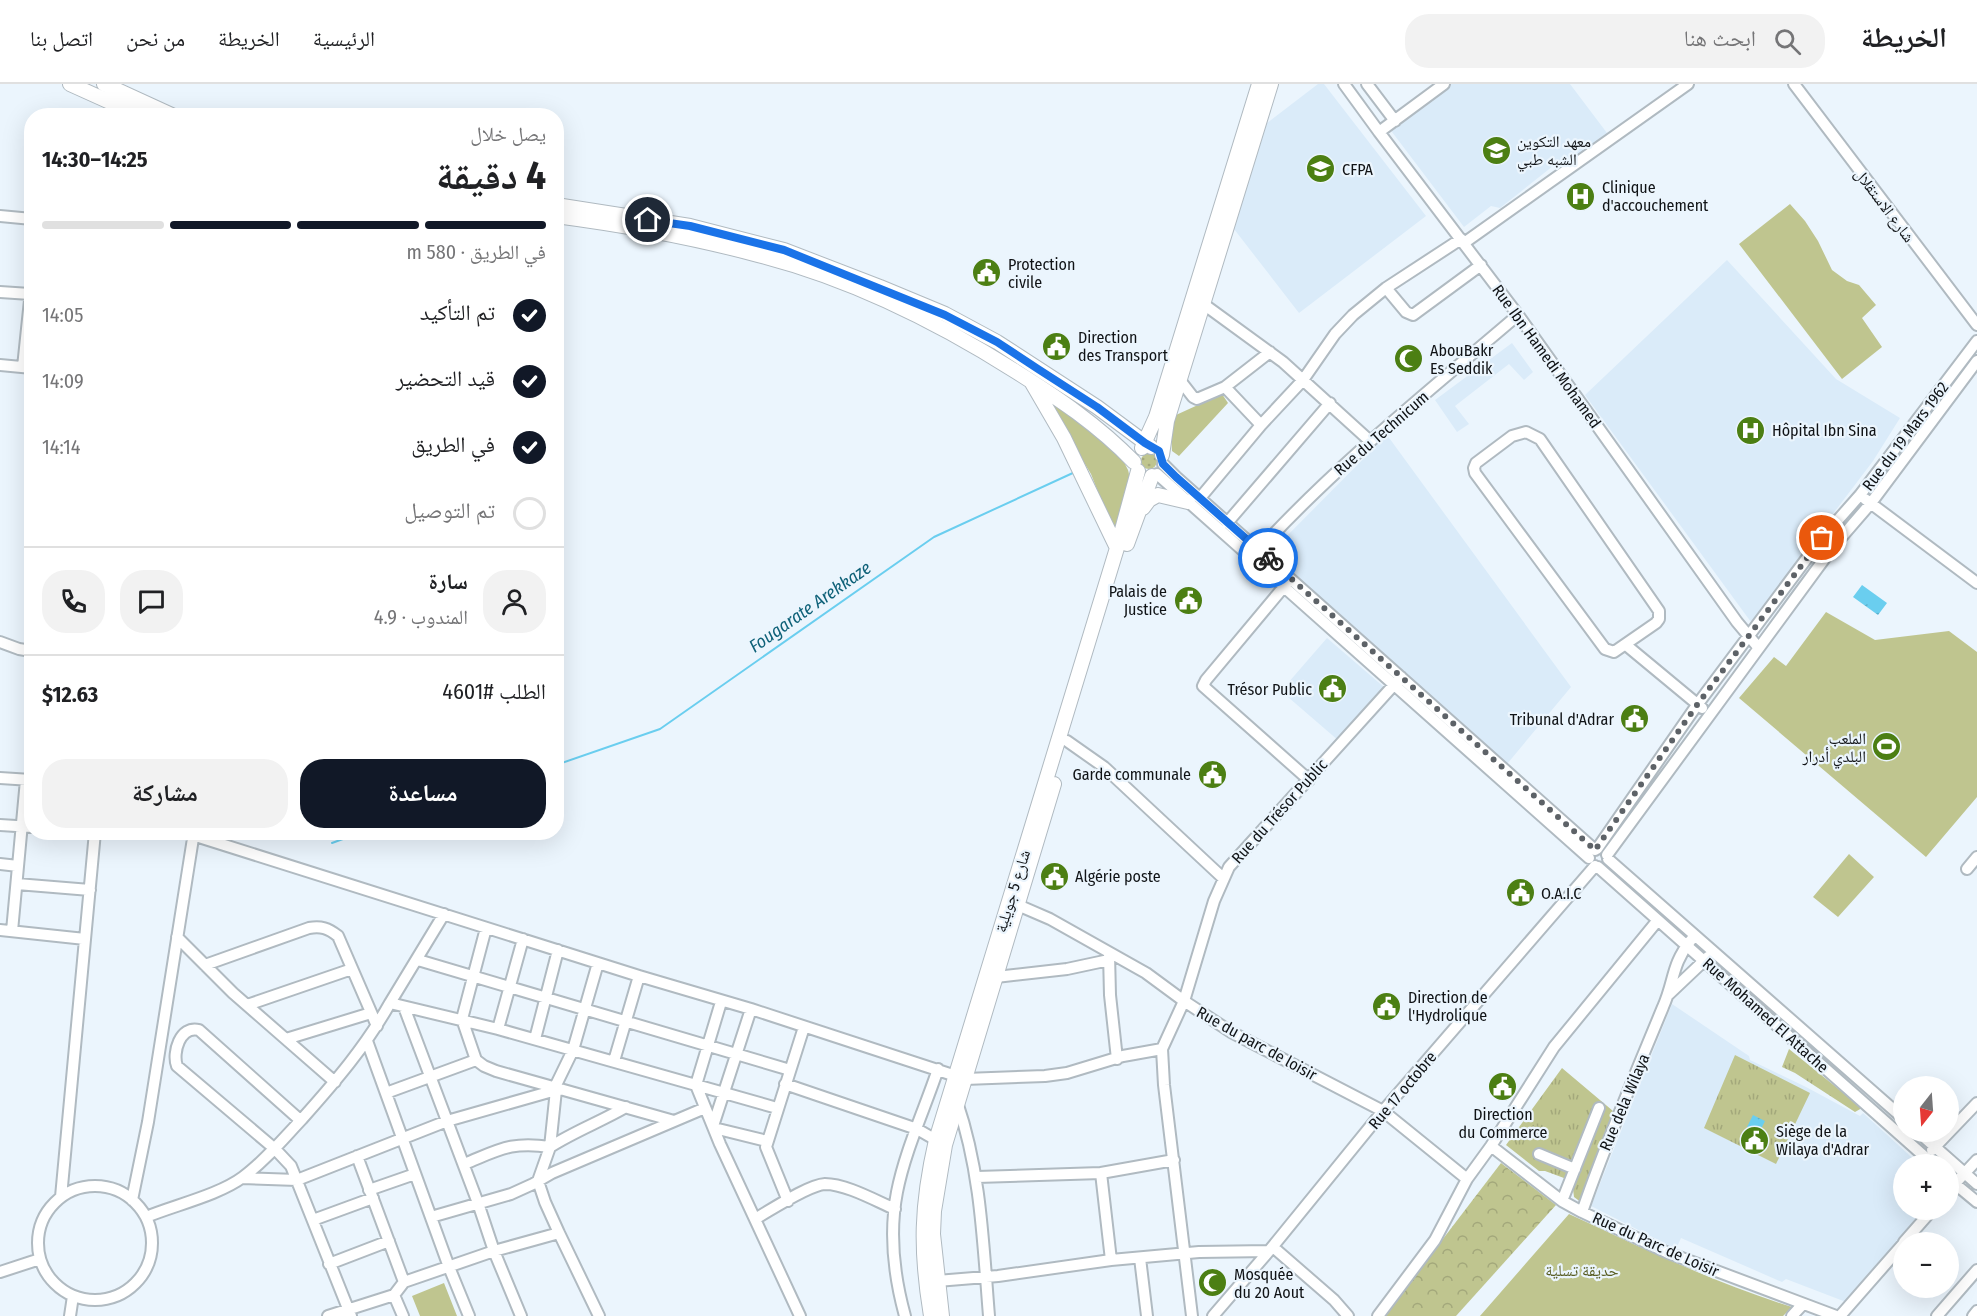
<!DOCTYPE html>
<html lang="ar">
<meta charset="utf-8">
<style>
:root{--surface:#fff;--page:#f2f2f2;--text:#202124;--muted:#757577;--line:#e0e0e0;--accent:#111827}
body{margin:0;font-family:"Fira Sans Condensed","Noto Naskh Arabic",sans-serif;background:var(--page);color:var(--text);direction:rtl;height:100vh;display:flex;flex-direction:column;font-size:22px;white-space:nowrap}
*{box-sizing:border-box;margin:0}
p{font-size:20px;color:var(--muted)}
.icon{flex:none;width:33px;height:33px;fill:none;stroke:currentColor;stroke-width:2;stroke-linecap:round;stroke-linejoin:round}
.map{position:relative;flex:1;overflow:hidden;direction:ltr}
.details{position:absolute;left:24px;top:24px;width:540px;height:732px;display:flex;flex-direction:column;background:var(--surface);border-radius:24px;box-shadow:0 6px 24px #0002;direction:rtl}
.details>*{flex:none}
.needle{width:39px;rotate:197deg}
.controls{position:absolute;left:1893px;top:992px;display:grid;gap:12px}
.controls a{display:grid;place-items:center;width:66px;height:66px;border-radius:50%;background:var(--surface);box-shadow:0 6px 24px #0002;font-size:30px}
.pin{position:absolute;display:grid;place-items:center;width:51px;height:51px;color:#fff;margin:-26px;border:3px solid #fff;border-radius:50%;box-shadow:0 2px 6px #0007}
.courier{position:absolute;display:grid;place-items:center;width:60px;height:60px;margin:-30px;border:4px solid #1a73e8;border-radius:50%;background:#fff;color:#222;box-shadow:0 2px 8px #0007}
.overview em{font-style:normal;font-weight:700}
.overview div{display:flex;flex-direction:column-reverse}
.overview{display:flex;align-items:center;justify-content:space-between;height:102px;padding:0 18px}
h1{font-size:39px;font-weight:700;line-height:45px}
.bar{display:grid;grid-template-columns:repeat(4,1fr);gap:9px 6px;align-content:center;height:72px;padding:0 18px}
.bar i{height:8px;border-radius:4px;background:var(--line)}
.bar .on{background:var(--accent)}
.bar p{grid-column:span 4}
.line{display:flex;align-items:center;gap:15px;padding:0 18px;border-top:2px solid var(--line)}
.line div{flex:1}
.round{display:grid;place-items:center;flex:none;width:63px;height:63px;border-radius:24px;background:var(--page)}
ol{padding:0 18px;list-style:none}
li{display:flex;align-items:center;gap:18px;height:66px}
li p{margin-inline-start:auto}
li .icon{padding:6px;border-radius:50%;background:var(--accent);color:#fff;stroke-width:4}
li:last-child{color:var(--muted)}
li i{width:33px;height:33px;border:3px solid var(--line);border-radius:50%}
.button{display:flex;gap:12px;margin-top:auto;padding:12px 18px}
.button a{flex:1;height:69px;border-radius:24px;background:var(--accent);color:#fff;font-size:24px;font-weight:700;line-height:69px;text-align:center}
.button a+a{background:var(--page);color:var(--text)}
header{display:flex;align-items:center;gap:36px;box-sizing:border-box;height:84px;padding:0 30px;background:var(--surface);border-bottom:2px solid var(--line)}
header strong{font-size:28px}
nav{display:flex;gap:33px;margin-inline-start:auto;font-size:21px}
.search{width:420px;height:54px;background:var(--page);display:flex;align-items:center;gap:15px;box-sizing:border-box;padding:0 21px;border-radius:24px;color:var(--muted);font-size:22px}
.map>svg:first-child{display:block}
</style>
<header>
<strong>الخريطة</strong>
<div class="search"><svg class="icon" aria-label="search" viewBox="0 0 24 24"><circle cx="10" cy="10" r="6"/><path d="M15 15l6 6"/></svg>ابحث هنا</div>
<nav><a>الرئيسية</a><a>الخريطة</a><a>من نحن</a><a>اتصل بنا</a></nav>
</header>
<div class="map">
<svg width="1977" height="1232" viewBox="0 0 1977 1232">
<defs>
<pattern id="grass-dots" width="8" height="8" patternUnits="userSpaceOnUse" patternTransform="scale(1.5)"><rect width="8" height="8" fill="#bfc58f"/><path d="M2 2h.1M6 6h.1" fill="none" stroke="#a3a87b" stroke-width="1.8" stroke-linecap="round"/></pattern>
<pattern id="forest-crowns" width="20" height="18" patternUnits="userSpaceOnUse" patternTransform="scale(1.5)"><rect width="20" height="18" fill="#bfc58f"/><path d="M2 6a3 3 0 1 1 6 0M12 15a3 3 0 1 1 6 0" fill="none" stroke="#a3a87b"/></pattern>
<pattern id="park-tufts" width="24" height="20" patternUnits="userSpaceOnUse" patternTransform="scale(1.5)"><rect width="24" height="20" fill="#bfc58f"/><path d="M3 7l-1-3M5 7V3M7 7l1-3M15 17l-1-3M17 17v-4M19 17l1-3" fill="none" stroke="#a3a87b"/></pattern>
<pattern id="water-ripples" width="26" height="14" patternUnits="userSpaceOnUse" patternTransform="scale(1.5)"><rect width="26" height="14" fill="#6aceef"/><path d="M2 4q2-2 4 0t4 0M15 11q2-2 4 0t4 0" fill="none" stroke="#5bb0cc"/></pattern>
</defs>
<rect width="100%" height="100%" fill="#ebf5fd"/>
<path fill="#daebf9" d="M1318 0H1324L1426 132 1299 229 1234 145 1267 39Z
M1451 0H1570L1607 49 1562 84 1553 82 1500 124 1491 122 1464 143 1389 44Z
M1727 176 1836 295 1900 334 1873 377 1751 538 1585 311Z
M1512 259 1533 288 1524 296 1509 280 1455 322 1469 340 1457 348 1435 316Z
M1387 351 1571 603 1507 680 1269 470Z
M1327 554 1385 604 1339 657 1281 607Z
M1672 920 1749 972 1750 976 1806 1003 1860 1032 1863 1029 1919 1080H1904V1125H1928L1846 1218 1786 1195 1782 1198 1681 1154 1676 1165 1591 1122Z"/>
<path fill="url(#grass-dots)" d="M1141 377a8 8 0 1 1 16 0a8 8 0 1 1-16 0Z"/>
<path fill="url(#forest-crowns)" d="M1501 1079 1556 1121 1456 1232H1384Z"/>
<path fill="url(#park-tufts)" d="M1789 965 1862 1024 1855 1028 1795 989 1782 983Z
M1735 971 1810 1009 1776 1080 1704 1044Z
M1562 984 1613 1027 1582 1119 1574 1113 1572 1097 1545 1087H1539L1506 1061Z"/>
<path fill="#bfc58f" d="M1790 120 1805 137 1818 157 1832 186 1847 197 1859 201 1876 221 1862 234 1882 263 1842 295 1739 160Z
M1040 307C1060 323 1121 364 1128 386 1133 399 1120 440 1116 454L1091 390Z
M1222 310 1228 319 1179 372 1172 367 1171 349 1176 331Z
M1826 528 1875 556 1949 547 1977 568V713L1926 773 1739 614 1774 573 1786 582Z
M1849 770 1874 793 1838 833 1813 813Z
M1569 1130C1642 1164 1715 1199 1792 1223L1783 1232H1480Z
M444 1199 457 1232H420L412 1212Z"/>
<path fill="url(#water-ripples)" d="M1862 501 1887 519 1878 531 1853 513Z
M1753 1031 1765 1037 1759 1049 1747 1043Z"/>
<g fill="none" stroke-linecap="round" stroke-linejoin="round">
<path stroke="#6aceef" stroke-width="2" d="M556 681 660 645 934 453 1075 388
M332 759 362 748"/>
<defs>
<path id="minor" d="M1344 0 1379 48
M1367 0 1395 37
M1444 0 1379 48 1518 231 1737 538 1758 563
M1794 0 1977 241
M0 132 32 135
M1464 159 1688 0
M1386 204 1406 228 1413 231 1481 181
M0 208 30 210
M1202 219 1283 278 1370 357
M0 281 32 284
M23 283 32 197
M1179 295 1193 313 1197 315 1225 303 1270 268
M1225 303 1261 341
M1526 348 1540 355 1659 527V535L1656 539 1614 568 1605 565 1475 389 1474 384 1476 379 1512 352Z
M1163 380 1176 393 1595 766
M1157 390 1589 774
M1200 414 1261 341 1303 296 1335 250 1353 231 1386 204 1461 155
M1865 415 1977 499
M1227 439 1330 319
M1256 469C1335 382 1428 308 1518 231
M1287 499 1206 596 1203 602 1309 696
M0 558 19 565 32 567
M1626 561 1702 624
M1067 657 1104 683 1223 794
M0 694 31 696
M0 741 32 743
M183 748 639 892
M1597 765 1697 621 1822 454 1860 411 1977 257
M1607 771 1833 463 1871 419 1977 277
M1608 775 1904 1035
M0 780 18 782
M1598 783 1933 1080
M1967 785 1977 773
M17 800 90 806
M1013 819 1050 835 1146 889 1184 917 1231 948 1383 1027 1467 1095
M486 844 462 935 476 976 484 982 496 987 674 1037
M0 846 85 855
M12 847 26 696
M177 853 233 909 335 998
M1109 870 1110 911 1117 975
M418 876 790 986
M205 881 309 844C321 842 328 844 338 852L377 942
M996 893 1067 885 1109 876
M1669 910 1708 873
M721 918 696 1001 720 1060 800 1232
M390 919 444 830
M247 921 352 885
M404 923 478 1119 494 1167 521 1232
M498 945 523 855
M286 955 371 929
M535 955 558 866
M367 957 449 1183 469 1232
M614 977 639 892 751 925 965 995 1045 992 1067 989 1123 972 1162 965
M785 1000 917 1045 936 1056
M556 1006 550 1063 538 1097 545 1118 559 1149 599 1232
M386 1009 476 976
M957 1018C981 1088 983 1159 989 1232
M300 1036 199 946C180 941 172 969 177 982L275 1065 291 1082 351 1232
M713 1042 751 925
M714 1044 767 1057
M1917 1047 1977 1100
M1491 1062 1562 1117 1582 1128 1666 1168 1836 1232
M1932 1066 1977 1019
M1539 1070 1575 1085
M357 1072 404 1198
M464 1080C499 1066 511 1057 550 1063 575 1047 600 1038 626 1023
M1101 1089 1174 1076
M977 1093 1101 1089 1111 1176
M242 1094 297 1096 447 1037 556 1006 555 1003 573 966 598 879
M1948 1094 1977 1118
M38 1159a57 57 0 1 1 114 0a57 57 0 1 1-114 0Z
M369 1106 415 1090
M1948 1107 1977 1076
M61 1113 95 748
M132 1116 148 1038 194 748
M788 1117 766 1063 804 943
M1562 1117 1599 1024
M1582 1128C1606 1058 1635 991 1663 923 1675 896 1671 881 1691 856
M146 1133C175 1121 219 1111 243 1093 265 1077 283 1055 302 1035 335 998 366 962 390 919L498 945 777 1024
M431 1133 511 1110 533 1100 552 1089 705 1024
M755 1135C771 1126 808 1101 825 1100 846 1100 876 1117 895 1125
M313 1136 373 1114
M1904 1158 1933 1125
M1273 1163 1334 1216 1348 1232
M1140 1174 1147 1232
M329 1180 389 1157
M0 1188 40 1175
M937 1197 998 1192 1111 1176 1199 1168 1269 1167
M394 1211 403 1232
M70 1232 73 1212
M328 1232 394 1211 404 1198 494 1167 559 1149
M905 1232C894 1192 889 1149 897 1108 905 1067 925 1024 938 985
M1192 1232 1164 1001 1162 965 1184 917 1214 817 1229 783 1401 593
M1213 1232 1269 1167 1383 1027 1595 782
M1378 1232 1435 1156 1467 1095 1491 1062 1554 963 1658 836
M1792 1232 1803 1220
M1840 1232 1904 1159
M1937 1232 1977 1186
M1973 1232 1977 1227"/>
<path id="major" d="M70 0 141 32
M104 0 174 32
M556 121 690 142 784 166 880 203 945 230 997 258 1097 323 1151 363
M556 132C624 141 692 153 758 171 849 194 936 237 1015 287 1058 314 1098 341 1134 378
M1032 299 1064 354 1117 464
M1142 364 1156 333 1259 0
M1162 371 1167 337 1271 0
M1143 424 1149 416 1158 411 1188 418
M1127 460 1152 392
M931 1232C920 1166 921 1121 936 1056L1117 464 1138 387
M942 1232 933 1150 934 1127 945 1061 1054 700"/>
</defs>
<use href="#minor" stroke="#b0bac1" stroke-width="14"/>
<use href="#major" stroke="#b0bac1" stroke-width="16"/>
<use href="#minor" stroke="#fff" stroke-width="10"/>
<use href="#major" stroke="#fff" stroke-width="14"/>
</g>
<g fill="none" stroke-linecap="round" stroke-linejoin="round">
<path stroke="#5d6267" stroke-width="6" stroke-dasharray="0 10.8" d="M1268 474 1595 766 1697 621 1822 454"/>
<path stroke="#1a73e8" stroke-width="8" d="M648 136 690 142 784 166 945 231 997 258 1038 285 1097 323 1145 359 1159 367 1163 380 1176 393 1268 474"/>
</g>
<defs>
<symbol id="university-disc" viewBox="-11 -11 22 22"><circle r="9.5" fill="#4c7f13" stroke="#ebf5fd"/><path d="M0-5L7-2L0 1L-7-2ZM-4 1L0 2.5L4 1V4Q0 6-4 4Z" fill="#fff"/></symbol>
<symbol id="hospital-disc" viewBox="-11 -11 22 22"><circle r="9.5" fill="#4c7f13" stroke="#ebf5fd"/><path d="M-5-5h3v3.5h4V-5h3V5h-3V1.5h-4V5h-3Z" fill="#fff"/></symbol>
<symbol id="civic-disc" viewBox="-11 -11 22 22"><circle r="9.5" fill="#4c7f13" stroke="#ebf5fd"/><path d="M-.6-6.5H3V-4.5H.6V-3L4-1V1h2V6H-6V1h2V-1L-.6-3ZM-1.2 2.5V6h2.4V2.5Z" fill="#fff"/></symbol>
<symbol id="mosque-disc" viewBox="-11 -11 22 22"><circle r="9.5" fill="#4c7f13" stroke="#ebf5fd"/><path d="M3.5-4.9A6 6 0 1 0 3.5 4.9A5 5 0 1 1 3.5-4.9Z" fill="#fff"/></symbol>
<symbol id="stadium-disc" viewBox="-11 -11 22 22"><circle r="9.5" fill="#4c7f13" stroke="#ebf5fd"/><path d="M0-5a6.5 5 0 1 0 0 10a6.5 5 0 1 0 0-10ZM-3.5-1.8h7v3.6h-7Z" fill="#fff"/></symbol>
</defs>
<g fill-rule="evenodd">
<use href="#university-disc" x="1480" y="50" width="33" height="33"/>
<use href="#university-disc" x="1304" y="68" width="33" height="33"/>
<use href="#hospital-disc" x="1564" y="96" width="33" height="33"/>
<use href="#civic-disc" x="970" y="172" width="33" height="33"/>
<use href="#civic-disc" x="1040" y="246" width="33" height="33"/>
<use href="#mosque-disc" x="1392" y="258" width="33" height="33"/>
<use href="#hospital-disc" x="1734" y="330" width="33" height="33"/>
<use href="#civic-disc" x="1172" y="500" width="33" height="33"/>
<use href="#civic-disc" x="1316" y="588" width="33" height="33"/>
<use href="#civic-disc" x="1618" y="618" width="33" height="33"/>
<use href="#stadium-disc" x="1870" y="646" width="33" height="33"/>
<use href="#civic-disc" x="1196" y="674" width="33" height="33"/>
<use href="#civic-disc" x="1038" y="776" width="33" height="33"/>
<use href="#civic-disc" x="1504" y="792" width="33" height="33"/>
<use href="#civic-disc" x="1370" y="906" width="33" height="33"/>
<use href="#civic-disc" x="1486" y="986" width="33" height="33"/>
<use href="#civic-disc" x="1738" y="1040" width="33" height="33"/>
<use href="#mosque-disc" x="1196" y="1182" width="33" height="33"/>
</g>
<g text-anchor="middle" stroke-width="4.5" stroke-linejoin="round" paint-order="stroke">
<g font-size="16" fill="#101316" stroke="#ebf5fd" text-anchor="start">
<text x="1517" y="63">معهد التكوين<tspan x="1517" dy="18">الشبه طبي</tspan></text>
<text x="1342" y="91">CFPA</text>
<text x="1602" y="109">Clinique<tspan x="1602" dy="18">d'accouchement</tspan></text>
<text x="1008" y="186">Protection<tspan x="1008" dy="18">civile</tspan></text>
<text x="1078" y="259">Direction<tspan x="1078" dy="18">des Transport</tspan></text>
<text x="1430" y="272">AbouBakr<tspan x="1430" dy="18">Es Seddik</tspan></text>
<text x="1772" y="352">Hôpital Ibn Sina</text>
<text x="1167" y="513" text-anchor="end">Palais de<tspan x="1167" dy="18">Justice</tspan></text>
<text x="1312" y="611" text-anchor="end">Trésor Public</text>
<text x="1614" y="641" text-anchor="end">Tribunal d'Adrar</text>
<text x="1866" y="660" text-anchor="end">الملعب<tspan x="1866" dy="18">البلدي أدرار</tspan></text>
<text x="1191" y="696" text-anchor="end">Garde communale</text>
<text x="1075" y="798">Algérie poste</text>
<text x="1541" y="815">O.A.I.C</text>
<text x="1408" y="919">Direction de<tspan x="1408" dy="18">l'Hydrolique</tspan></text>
<text x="1503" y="1036" text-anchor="middle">Direction<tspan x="1503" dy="18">du Commerce</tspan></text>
<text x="1776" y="1053">Siège de la<tspan x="1776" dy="18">Wilaya d'Adrar</tspan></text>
<text x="1234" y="1196">Mosquée<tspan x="1234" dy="18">du 20 Aout</tspan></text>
</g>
<g font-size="16" fill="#101316" stroke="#ebf5fd">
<text transform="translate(1885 121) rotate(53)" y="6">شارع الاستقلال</text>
<text transform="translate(1547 272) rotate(54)" y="6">Rue Ibn Hamedi Mohamed</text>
<text transform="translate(1381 349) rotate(-41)" y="6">Rue du Technicum</text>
<text transform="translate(1905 352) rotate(-53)" y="6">Rue du 19 Mars 1962</text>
<text transform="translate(1279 727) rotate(-48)" y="6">Rue du Trésor Public</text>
<text transform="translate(1012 807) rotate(-73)" y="6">شارع 5 جويلية</text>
<text transform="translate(1766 931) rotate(42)" y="6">Rue Mohamed El Attache</text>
<text transform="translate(1257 959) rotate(29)" y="6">Rue du parc de loisir</text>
<text transform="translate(1402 1006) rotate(-50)" y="6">Rue 17 octobre</text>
<text transform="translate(1624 1018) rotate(-67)" y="6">Rue dela Wilaya</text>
<text transform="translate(1656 1160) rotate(24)" y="6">Rue du Parc de Loisir</text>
</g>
<g font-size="16" fill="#575c21" stroke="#ebf5fd">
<text x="1582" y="1192">حديقة تسلية</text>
</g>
<g font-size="18" font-style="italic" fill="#0e6178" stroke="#ebf5fd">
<text transform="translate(810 523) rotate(-35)" y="6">Fougarate Arekkaze</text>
</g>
</g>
</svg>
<div class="controls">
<a><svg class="needle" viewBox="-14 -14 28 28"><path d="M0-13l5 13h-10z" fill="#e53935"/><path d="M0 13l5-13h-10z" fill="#757577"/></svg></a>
<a>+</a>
<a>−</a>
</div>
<div class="pin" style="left:1822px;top:454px;background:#ea580c"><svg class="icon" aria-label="bag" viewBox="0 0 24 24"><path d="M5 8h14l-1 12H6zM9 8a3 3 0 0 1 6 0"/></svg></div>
<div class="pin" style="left:648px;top:136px;background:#1f2937"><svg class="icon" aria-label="home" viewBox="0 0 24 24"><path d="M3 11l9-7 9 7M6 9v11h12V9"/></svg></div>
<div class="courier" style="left:1268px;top:474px"><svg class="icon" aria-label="bike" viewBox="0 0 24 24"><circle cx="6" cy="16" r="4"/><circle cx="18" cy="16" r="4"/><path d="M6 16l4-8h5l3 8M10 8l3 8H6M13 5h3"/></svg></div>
<section class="details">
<div class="overview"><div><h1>4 دقيقة</h1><p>يصل خلال</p></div><em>14:25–14:30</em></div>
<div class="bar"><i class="on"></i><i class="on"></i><i class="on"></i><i></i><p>في الطريق · 580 m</p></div>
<ol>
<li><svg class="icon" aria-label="check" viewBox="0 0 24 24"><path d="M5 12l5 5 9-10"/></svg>تم التأكيد<p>14:05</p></li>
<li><svg class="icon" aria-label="check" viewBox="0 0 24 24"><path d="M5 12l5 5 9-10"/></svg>قيد التحضير<p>14:09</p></li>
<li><svg class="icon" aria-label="check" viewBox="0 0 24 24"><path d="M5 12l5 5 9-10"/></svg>في الطريق<p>14:14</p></li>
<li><i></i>تم التوصيل</li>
</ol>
<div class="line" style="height:108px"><a class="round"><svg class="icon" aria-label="person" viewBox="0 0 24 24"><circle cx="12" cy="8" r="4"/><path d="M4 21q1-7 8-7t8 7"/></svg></a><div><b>سارة</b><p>المندوب · 4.9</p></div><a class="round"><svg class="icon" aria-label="chat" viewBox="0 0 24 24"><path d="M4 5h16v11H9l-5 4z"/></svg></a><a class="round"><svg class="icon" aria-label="phone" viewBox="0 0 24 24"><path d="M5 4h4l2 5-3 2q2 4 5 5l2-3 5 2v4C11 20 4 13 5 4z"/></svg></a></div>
<div class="line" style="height:78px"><div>الطلب #4601</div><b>$12.63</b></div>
<div class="button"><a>مساعدة</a><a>مشاركة</a></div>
</section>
</div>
